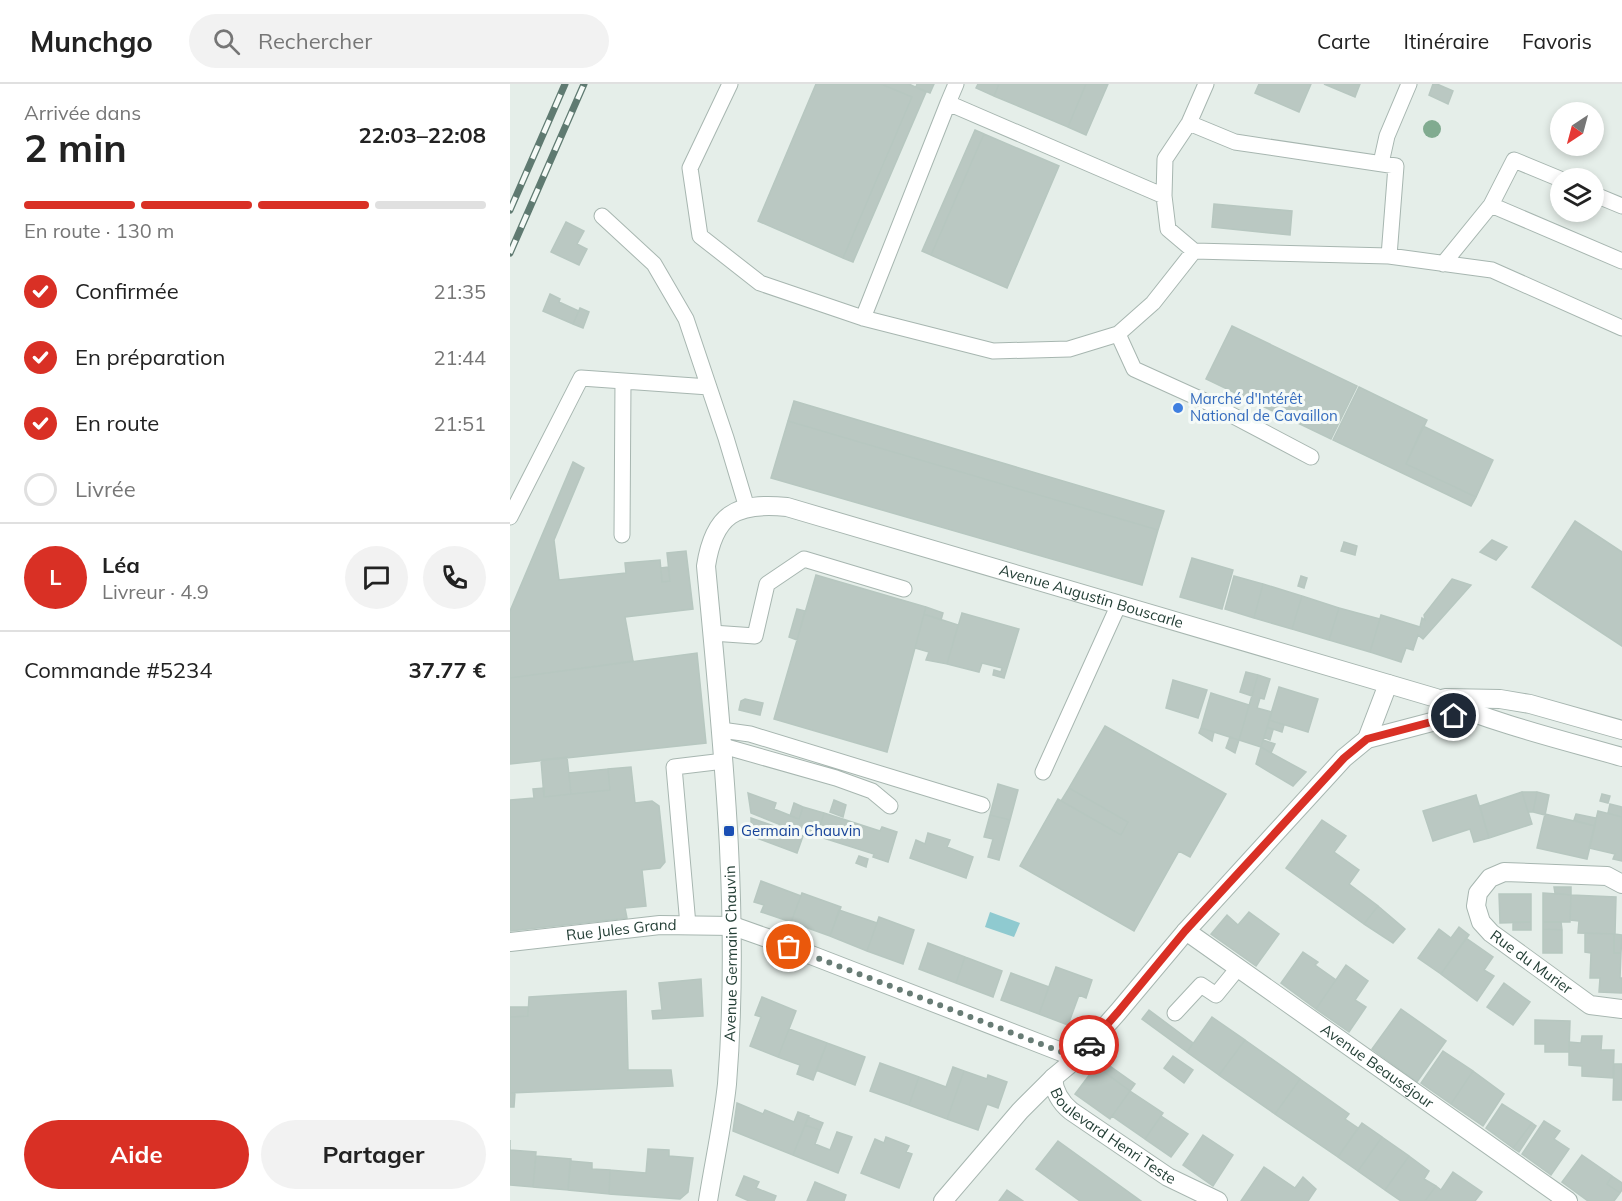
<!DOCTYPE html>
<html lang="fr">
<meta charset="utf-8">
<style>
:root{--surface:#fff;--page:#f2f2f2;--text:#222;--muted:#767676;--line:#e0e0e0;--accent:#d93025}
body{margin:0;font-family:Mulish,sans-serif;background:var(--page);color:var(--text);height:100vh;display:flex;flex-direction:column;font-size:22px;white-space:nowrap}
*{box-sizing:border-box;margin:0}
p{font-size:20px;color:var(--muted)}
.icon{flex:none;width:33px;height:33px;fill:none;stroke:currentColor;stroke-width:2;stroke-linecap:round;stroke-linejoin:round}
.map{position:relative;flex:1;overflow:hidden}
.details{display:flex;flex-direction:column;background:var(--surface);width:510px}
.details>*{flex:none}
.needle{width:39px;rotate:216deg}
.controls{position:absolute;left:1040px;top:18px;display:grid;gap:12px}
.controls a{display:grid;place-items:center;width:54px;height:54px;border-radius:50%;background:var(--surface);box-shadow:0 3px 9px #0003;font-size:30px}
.pin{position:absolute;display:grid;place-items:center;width:51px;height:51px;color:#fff;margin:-26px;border:3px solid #fff;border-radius:50%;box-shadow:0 2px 6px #0007}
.courier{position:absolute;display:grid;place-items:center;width:60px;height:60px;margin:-30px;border:4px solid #d93025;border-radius:50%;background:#fff;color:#222;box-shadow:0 2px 8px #0007}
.overview em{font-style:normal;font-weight:700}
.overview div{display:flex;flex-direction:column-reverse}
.overview{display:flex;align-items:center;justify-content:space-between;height:102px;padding:0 24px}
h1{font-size:39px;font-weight:700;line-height:45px}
.bar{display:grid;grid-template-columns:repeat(4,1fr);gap:9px 6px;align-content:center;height:72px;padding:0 24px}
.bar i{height:8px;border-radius:4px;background:var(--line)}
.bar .active{background:var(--accent)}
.bar p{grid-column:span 4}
.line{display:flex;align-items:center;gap:15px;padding:0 24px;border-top:2px solid var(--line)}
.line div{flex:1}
.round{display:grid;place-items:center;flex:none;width:63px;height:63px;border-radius:32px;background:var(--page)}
ol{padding:0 24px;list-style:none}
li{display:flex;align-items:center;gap:18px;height:66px}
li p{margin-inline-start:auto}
li .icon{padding:6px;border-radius:50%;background:var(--accent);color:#fff;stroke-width:4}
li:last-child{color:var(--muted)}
li i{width:33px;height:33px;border:3px solid var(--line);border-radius:50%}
.cta{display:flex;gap:12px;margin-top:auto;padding:12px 24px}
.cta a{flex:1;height:69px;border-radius:36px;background:var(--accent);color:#fff;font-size:24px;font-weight:700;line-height:69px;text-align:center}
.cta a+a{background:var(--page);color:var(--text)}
header{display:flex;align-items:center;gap:36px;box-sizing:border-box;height:84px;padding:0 30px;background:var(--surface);border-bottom:2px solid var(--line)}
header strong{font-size:28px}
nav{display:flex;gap:33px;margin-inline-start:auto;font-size:21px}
.search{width:420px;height:54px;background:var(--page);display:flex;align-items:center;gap:15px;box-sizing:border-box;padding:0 21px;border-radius:33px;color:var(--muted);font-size:22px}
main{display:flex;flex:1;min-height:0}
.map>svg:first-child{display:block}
</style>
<header>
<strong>Munchgo</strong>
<div class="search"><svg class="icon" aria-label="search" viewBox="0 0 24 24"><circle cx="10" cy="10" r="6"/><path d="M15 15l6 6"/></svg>Rechercher</div>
<nav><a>Carte</a><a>Itinéraire</a><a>Favoris</a></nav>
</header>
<main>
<section class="details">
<div class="overview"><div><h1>2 min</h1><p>Arrivée dans</p></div><em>22:03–22:08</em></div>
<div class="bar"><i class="active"></i><i class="active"></i><i class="active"></i><i></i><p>En route · 130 m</p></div>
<ol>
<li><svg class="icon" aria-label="check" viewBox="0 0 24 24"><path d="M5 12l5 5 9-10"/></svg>Confirmée<p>21:35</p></li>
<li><svg class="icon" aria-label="check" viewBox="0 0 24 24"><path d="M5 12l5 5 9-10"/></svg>En préparation<p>21:44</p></li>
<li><svg class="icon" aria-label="check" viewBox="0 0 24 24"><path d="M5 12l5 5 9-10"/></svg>En route<p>21:51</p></li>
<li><i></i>Livrée</li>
</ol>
<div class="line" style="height:108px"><b class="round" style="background:var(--accent);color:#fff">L</b><div><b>Léa</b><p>Livreur · 4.9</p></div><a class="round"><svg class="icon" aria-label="chat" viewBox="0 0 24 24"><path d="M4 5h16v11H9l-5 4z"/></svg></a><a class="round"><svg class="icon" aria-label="phone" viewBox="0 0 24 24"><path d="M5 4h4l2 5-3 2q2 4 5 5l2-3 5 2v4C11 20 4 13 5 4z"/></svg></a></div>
<div class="line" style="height:78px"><div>Commande #5234</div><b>37.77 €</b></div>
<div class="cta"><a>Aide</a><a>Partager</a></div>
</section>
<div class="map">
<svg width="1112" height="1117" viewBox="0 0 1112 1117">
<rect width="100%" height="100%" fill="#e5eee9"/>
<path fill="#8fcad0" d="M480 828 510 839 504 853 475 843Z"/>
<path fill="#bac8c2" stroke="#b7c7c0" stroke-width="1.5" d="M306 0H371L402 13 333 174 248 137Z
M371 0H399L416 8 343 178 333 174 402 13Z
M407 0H424L420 9 406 3Z
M468 0H489L484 12 466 4Z
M489 0H576L558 43 484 12Z
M576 0H598L576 51 558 43Z
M749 0H801L789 28 745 9Z
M814 0H850L845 13Z
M923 0H927L943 7 938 20 919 11Z
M465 46 474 50 421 171 412 167Z
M474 50 549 82 497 204 421 171Z
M704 120 782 127 780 151 702 143Z
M56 138 74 147 67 160 77 165 69 181 41 168Z
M40 210 50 215 49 218 69 227 63 240 33 227Z
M70 224 79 228 73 244 63 240Z
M722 242 847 302 821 355 696 295Z
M849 303 917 336 896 380 966 413 961 422 823 356Z
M284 317 654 427 648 446 278 337Z
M278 337 648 446 632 501 261 394Z
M913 342 983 376 966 413 896 380Z
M63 378 74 384 44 456 49 496 116 489 115 479 150 476 152 498 160 497 157 469 176 467 183 525 115 533 123 577 0 594V527Z
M1065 437 1112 468V562L1022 503Z
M982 456 997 463 986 476 970 468Z
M834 458 847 462 845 471 831 467Z
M682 474 723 486 712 525 670 513Z
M158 483 160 497 152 498 151 484Z
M306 491 416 523 377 668 264 635Z
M724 492 753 500 744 534 715 525Z
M791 492 797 494 794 504 788 502Z
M942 495 961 501 913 555 908 551 903 566 896 564 891 578 860 568 871 531 910 543 912 534 915 536 914 531Z
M753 500 792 512 782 545 744 534Z
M792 512 829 524 819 556 782 545Z
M416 523 433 529 431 536 414 530Z
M829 524 870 535 860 568 819 556Z
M287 525 295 527 287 556 279 553Z
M452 529 509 545 494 594 483 591 484 586 491 588 492 584 472 579 469 588 437 580Z
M414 530 448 541 437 580 416 576 419 568 405 564Z
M187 569 196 659 0 680V594Z
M736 588 748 591 742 612 730 608Z
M748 591 760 595 754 615 750 614 747 624 762 628 751 663 729 656Z
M663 596 697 606 688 634 656 624Z
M769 603 808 615 798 648 759 636Z
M701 609 739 621 729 656 691 644Z
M235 615 253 619 250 631 229 626 231 617Z
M759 636 774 641 772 648 757 643Z
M595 642 716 710 680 773 669 767 624 847 510 782 548 715 611 751 618 738 559 704Z
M757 643 763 646 760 656 754 653Z
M691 644 704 648 702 657 689 649Z
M720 653 729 656 725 669 716 664Z
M753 656 765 660 761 669 751 663Z
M751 663 761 669 796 688 783 702 746 680Z
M57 673 61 710 34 713 31 676Z
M121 683 125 719 142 717 149 722 155 778 150 784 132 786 136 822 115 824 117 834 0 847V716L24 714 23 705 34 704V713L100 706 98 685Z
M98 685 100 706 61 710 59 689Z
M488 700 508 706 500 736 480 731Z
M559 704 618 738 611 751 551 717Z
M1012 708H1027L1023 728H1018Z
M1012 708 1022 740 979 754 970 722Z
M1027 708 1039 711 1035 731 1023 728Z
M238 709 266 719 264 725 289 735 293 723 314 729 307 752 276 743 241 729Z
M1092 710 1100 712 1098 719 1090 717Z
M966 711 979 754 964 758 960 745 923 757 913 727Z
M324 716 336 721 333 733 320 728Z
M284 719 293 723 289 735 280 732Z
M1100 720 1112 723V733L1098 729Z
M1088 727 1112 733V777L1103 775 1105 770 1079 764Z
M314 729 370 747 372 743 387 748 378 778 363 773 364 770 307 752Z
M1035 730 1085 742 1077 775 1027 764Z
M1066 730 1086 734 1085 742 1064 736Z
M480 731 500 736 489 776 478 773 483 755 474 753Z
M241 734 293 752 287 769 241 752Z
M812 736 836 752 824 768 849 786 839 800 868 822 854 840 776 784Z
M418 749 440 756 437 763 463 773 456 794 400 774 406 756 415 760Z
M349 772 358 775 356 783 346 779Z
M251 797 291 812 281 838 251 828 254 821 244 818Z
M1044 803H1061V811L1045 809Z
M292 809 331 823 320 852 281 838Z
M1033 809 1061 811 1060 838H1033Z
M989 810H1021V838L990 839Z
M1061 811 1106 813 1105 850 1068 849 1069 837 1060 836Z
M868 822 895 845 883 859 854 840Z
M329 826 367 839 357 867 320 852Z
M739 828 769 850 746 882 701 850 717 831 728 841Z
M369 833 404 846 393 880 357 867Z
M1003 838H1021V846H1003Z
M1033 838H1051L1052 846 1033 845Z
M949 843 959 851 931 890 908 874 929 845 941 854Z
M1033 845 1052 846V869H1033Z
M1075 849 1104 850V869H1111L1110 894H1112V909L1089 908 1090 894H1080L1081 869 1075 868Z
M1104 850 1112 851 1111 869H1104Z
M956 854 983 873 974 886 984 892 967 917 931 890Z
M418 859 455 873 446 899 409 885Z
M793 868 808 878 805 881 826 896 806 925 771 899Z
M455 873 492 887 483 913 446 899Z
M836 881 858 897 845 916 856 923 839 948 806 925Z
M546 883 582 896 576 914 569 911 558 941 529 930Z
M501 889 539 903 529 930 491 916Z
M191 895 193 932 143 935 142 927 152 926 149 899Z
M994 899 1020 918 1003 941 977 923Z
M116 907 118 986H161L163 1002 0 1009V933L18 932 19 913Z
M252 913 286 927 268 973 240 962 251 933 245 931Z
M0 923H18V932L0 933Z
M891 925 936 957 907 998 862 965Z
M639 926 683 959 677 968 632 935Z
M702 933 735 956 709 991 677 968Z
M1025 936 1060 937 1059 968H1035V960H1025Z
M279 945 317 959 303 996 287 990 290 981 268 973Z
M1072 952H1092L1091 966H1104L1103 994 1072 992V982L1059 981V958L1071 959Z
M735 956 790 995 765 1030 709 991Z
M317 959 355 973 345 1001 306 986Z
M933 967 963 987 941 1020 911 999Z
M663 972 683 986 674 999 654 984Z
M590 975 625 1000 620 1007 586 982Z
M370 979 409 993 399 1021 360 1007Z
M1104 980H1112V1016H1103Z
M586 982 620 1007 600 1035 565 1010Z
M443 983 454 987 437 1035 399 1021 409 993 436 1003Z
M454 987 477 995 478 991 497 998 488 1024 477 1020 468 1046 437 1035Z
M963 987 994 1010 973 1042 941 1020Z
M790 995 839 1030 835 1035 848 1044 828 1073 765 1030Z
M620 1007 653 1029 635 1055 602 1032Z
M0 1009H5L4 1023H0Z
M227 1019 253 1030 255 1026 284 1038 288 1028 299 1032 283 1071 223 1047Z
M992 1020 1022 1039 1003 1064 976 1044Z
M651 1032 678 1050 661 1073 635 1055Z
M298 1033 313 1039 310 1046 295 1041Z
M1034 1037 1050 1047 1044 1055 1059 1065 1041 1091 1012 1070Z
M852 1039 872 1053 848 1087 828 1073Z
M1022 1039 1026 1042 1009 1068 1003 1064Z
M295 1041 310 1046 305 1060 320 1066 327 1048 342 1053 328 1089 283 1071Z
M693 1051 723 1071 703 1102 673 1081Z
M376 1053 399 1062 396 1068 402 1070 389 1104 351 1089 365 1055 374 1059Z
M872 1053 899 1072 875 1106 848 1087Z
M0 1056V1066L26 1068 23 1103 0 1101Z
M548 1057 631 1117H570L526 1085Z
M138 1065 159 1066V1072L183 1074 178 1108 170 1115 99 1110 100 1086 136 1089Z
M1072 1071 1102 1092 1097 1100 1110 1109 1104 1117H1078L1052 1098Z
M26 1072 61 1075 58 1106 23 1103Z
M899 1072 919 1087 914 1095 926 1102 915 1117H891L875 1106Z
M60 1077 82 1079V1085L100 1086 99 1110 58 1106Z
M754 1083 785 1104 793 1093 806 1105 798 1117H731Z
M943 1088 972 1108 965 1117H915L926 1102 931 1106Z
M234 1092 249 1098 246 1104 266 1112 264 1117H239L226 1111Z
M1102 1092 1112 1099V1106L1110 1109 1097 1100Z
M305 1098 336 1111 334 1117H297Z
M497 1106 513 1117H489Z"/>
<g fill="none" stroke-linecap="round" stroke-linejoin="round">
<defs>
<path id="service" d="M220 0 180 84 190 152 250 199 353 234 483 267 559 265 608 250 643 219 684 167
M446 0 438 19 654 112
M696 0 679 39 655 75 654 112 658 145 684 167 879 172 982 186 1112 244
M679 39 725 58 886 82 879 172
M871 79 877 52 899 0
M1083 110 1112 122
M981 121 1004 76 1050 95
M92 132 144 180 176 235 216 354 237 424
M933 180 981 121 1112 177
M353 234 438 19
M608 250 624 285 699 319 801 373
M0 433 71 294 199 303
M112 451 113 297
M202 549 245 552 257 500 294 475 394 505
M211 646 240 650 472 721
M213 662 326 694 362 707 380 722
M533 688 609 520
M178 841 164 683 214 677
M665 929 691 901 706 911 728 884"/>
<g id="minor">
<path id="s1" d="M1112 800 1097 792 994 788 980 794 968 809 966 822 971 838 981 849 1080 921 1112 925"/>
<path id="s2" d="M676 847 1058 1117"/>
<path id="s3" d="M0 858 150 841 223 842 257 854 567 974"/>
<path id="s4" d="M543 994C544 1008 550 1018 561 1027L658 1093 708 1117"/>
</g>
<g id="tertiary">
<path d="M935 614 990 615 1020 620 1112 646"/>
<path d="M857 655 878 600"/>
<path id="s5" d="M198 1117C204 1079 213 1038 217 1000 231 827 212 654 196 482 204 430 226 418 277 423L926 614C986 640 1049 655 1112 673"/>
<path d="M433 1117 510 1027 543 994 567 974 608 928 676 847 834 674 857 655 960 628"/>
</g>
</defs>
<use href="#service" stroke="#a7b6b0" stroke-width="17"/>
<use href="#minor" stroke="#a7b6b0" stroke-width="20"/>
<use href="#tertiary" stroke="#a7b6b0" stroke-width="20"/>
<use href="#service" stroke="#fff" stroke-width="15"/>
<use href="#minor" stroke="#fff" stroke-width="18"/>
<use href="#tertiary" stroke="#fff" stroke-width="18"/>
<defs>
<path id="rail" d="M0 126 55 0
M0 169 74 0"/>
</defs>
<use href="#rail" stroke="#5f7a71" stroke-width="7"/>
<use href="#rail" stroke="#f5faf7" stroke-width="4.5" stroke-dasharray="14" stroke-linecap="butt"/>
</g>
<circle fill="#81ab90" cx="922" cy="45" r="9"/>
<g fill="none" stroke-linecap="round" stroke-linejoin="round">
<path stroke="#687c75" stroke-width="6" stroke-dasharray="0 10.8" d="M279 863 567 974 579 961"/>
<path stroke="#d93025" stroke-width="8" d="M579 961 608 928 675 847 834 674 857 655 944 632"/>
</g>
<circle fill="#3f7fe0" stroke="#f5faf7" stroke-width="2" cx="668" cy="324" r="6"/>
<rect fill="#1a4fb4" stroke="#f5faf7" stroke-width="2" x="213" y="741" width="12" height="12" rx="3"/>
<g text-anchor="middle" stroke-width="6" stroke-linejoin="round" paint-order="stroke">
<g font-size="15" fill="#366cbe" stroke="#f5faf7" text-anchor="start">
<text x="680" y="320">Marché d'Intérêt<tspan x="680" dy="17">National de Cavaillon</tspan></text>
</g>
<g font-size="15" fill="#243f36" stroke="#f5faf7">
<text dy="5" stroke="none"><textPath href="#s5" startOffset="1071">Avenue Augustin Bouscarle</textPath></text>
<text dy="5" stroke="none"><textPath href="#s3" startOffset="112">Rue Jules Grand</textPath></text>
<text dy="5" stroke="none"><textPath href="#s5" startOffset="249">Avenue Germain Chauvin</textPath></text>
<text dy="5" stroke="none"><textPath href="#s1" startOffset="249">Rue du Murier</textPath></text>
<text dy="5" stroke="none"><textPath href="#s2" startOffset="234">Avenue Beauséjour</textPath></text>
<text dy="5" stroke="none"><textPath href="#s4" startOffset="87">Boulevard Henri Teste</textPath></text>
</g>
<g font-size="15" fill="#164399" stroke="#f5faf7" text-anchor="start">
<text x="231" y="752">Germain Chauvin</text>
</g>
</g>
</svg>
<div class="controls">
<a><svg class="needle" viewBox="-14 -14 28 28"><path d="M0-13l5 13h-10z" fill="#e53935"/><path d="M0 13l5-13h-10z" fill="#767676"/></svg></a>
<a><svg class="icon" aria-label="layers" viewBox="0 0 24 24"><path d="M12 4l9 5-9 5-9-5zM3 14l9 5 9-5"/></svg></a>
</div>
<div class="pin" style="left:279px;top:863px;background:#ea580c"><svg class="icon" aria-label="bag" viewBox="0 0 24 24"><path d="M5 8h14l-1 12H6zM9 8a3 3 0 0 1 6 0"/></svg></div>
<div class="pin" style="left:944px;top:632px;background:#1f2937"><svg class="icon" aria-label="home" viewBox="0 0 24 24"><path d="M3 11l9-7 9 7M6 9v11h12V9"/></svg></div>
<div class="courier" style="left:579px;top:961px"><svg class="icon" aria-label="car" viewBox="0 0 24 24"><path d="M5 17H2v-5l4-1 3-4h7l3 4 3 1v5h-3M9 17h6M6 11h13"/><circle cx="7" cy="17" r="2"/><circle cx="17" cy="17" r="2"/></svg></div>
</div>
</main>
